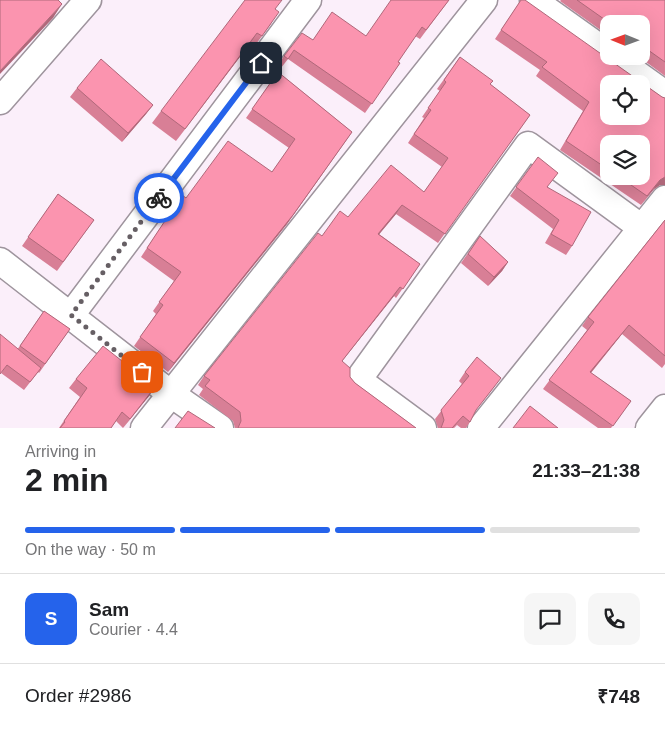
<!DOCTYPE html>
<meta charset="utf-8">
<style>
:root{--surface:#fff;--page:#f6f6f6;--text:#202124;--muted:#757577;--line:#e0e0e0;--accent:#2563eb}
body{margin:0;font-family:Arial,sans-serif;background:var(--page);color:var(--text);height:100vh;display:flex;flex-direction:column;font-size:19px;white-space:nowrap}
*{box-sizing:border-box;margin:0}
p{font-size:16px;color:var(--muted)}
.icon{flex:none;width:28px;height:28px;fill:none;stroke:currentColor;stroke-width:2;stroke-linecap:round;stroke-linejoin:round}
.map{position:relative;height:428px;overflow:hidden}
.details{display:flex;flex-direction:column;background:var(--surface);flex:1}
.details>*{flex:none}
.needle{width:32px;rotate:271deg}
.buttons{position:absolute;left:600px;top:15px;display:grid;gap:10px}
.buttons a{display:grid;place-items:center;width:50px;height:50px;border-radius:10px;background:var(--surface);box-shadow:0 5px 20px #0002;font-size:25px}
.pin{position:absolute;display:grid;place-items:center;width:42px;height:42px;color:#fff;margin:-21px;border-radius:10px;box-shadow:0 2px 8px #0006}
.courier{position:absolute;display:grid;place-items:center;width:50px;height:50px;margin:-25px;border:4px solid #2563eb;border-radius:50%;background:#fff;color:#222;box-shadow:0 1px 6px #0007}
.head em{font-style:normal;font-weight:700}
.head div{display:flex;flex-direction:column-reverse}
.head{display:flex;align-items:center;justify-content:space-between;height:85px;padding:0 25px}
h1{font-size:32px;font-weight:700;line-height:38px}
.bar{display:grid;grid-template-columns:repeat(4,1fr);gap:8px 5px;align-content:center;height:60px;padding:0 25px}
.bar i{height:6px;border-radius:4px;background:var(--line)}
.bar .selected{background:var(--accent)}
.bar p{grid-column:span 4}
.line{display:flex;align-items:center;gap:12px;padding:0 25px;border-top:1px solid var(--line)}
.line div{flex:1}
.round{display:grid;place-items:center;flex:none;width:52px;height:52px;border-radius:10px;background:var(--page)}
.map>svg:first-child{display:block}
</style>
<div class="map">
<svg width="665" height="428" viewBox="0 0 665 428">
<rect width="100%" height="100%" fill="#fbeffa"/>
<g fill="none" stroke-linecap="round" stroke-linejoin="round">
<defs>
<path id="minor" d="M533 0 609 54
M612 56 665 94
M0 101 88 0
M0 261 171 394 220 428
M71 315 308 0
M144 428 484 0
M423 428 358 380 528 145 642 228
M481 428 665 199
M649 428 665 408"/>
</defs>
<use href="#minor" stroke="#9e949d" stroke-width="29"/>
<use href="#minor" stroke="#fff" stroke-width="26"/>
</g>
<path fill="#d87f96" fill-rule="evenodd" d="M449 0 420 39 415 36 398 62 400 63 365 113 288 59 281 68 278 65 284 56 313 40 366 36Z
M521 0 662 97 665 98V185H660L654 189 641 205 560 150 583 111 536 76 540 70 495 39ZM609 144 641 176H609Z
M561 0H665V76L638 56H641V24H609V36L560 1Z
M275 9 271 24 253 48 249 45 176 141 152 123 161 111Z
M460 57 490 84 530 115 438 243 396 214 379 234 420 264 396 298 394 296 342 361 350 377 355 383 416 428H235L233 421 199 395 203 389 198 385 204 376 322 236 348 217 424 192 442 167 408 143 424 118 422 117 440 91 437 89Z
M278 72 352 132 287 224 168 372 134 346 156 314 153 311 174 281 141 257 176 204 186 198 272 172 289 148 246 118Z
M77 88 153 105 146 114 122 142 70 97Z
M538 157 548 187 572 246 566 255 545 243 553 229 510 196Z
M58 194 94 220 57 271 22 246Z
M665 220V364L662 368 622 334 591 373 631 401 611 428H598L543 389 587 330 582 326 588 317Z
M480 236 508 262 502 271 488 286 461 263Z
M44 311 70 329 39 373 38 372 24 390 1 373Z
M465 372 495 386 474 412 470 422 466 428H461L457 425 454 428H438L435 419 462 384 459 381Z
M76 379 149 396 123 428 116 421 111 428H59L80 397 69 388Z"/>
<path fill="#b0687a" d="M62 4 53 18 0 74V71Z
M257 33 249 45 176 141Z
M153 105 146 114 122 142 128 133Z
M352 132 287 224 168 372 174 363Z
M665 177V185H660L654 189 641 205 660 180Z
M402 205 396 214 372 243 378 234Z
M508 262 502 271 488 286 494 277Z
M400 287 394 296 335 370 342 361Z
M629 325 622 334 584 381 590 372Z
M155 387 149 396 123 428 130 419Z"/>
<path fill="#fb94af" stroke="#b0687a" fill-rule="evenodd" d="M0 0H58L62 4 0 71Z
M245 0H282L275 9 279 12 262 36 257 33 185 129 161 111Z
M391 0H449L426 30 422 27 398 62 400 63 372 104 294 50 288 59 284 56 302 33 313 40 332 12 366 36Z
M521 0H525L662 97 665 98V177L660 180 647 196 618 176H641V144H609V170L566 141 589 102 542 67 547 62 501 30ZM609 84H641V116H609Z
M577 0H665V62L641 45V24H611Z
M460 57 493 81 490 84 530 115 445 234 402 205 378 234 420 264 403 289 400 287 342 361 350 368V377L355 383 416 428H238L241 421 240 412 205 386 210 380 204 376 318 233 322 236 340 211 348 217 391 165 424 192 448 158 414 134 431 110 428 108 446 82 444 80Z
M101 59 153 105 128 133 77 88Z
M278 72 352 132 293 215 174 363 140 337 163 305 159 302 181 272 147 248 182 195 186 198 228 141 272 172 295 139 252 109Z
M538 157 558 173 547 187 591 212 572 246 551 234 559 220 516 187Z
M58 194 94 220 63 262 28 237Z
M665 220V356L629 325 590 372 631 401 613 426 549 380 594 322 588 317Z
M480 236 508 262 494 277 468 254Z
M44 311 70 329 45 364 20 346Z
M0 334 41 368 30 382 7 365 0 374Z
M103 346 155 387 130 419 122 412 111 428H60L65 422 64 421 87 388 76 379Z
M477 357 501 378 476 410 470 422 463 416 452 428H441L444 420 441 410 469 376 465 372Z
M530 406 558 428H513Z
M188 411 215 428H175Z"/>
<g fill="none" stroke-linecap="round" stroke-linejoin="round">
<path stroke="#665f64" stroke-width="5" stroke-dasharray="0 9" d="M142 372 71 315 159 198"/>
<path stroke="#2563eb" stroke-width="6" d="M159 198 261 63"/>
</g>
</svg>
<div class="buttons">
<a><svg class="needle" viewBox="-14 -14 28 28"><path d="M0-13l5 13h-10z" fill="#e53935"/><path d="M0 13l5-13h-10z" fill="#757577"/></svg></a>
<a><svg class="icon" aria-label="locate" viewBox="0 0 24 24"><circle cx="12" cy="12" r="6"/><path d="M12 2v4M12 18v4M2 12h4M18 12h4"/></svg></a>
<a><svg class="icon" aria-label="layers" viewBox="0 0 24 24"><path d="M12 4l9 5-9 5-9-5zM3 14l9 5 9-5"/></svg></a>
</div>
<div class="pin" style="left:142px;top:372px;background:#ea580c"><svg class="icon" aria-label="bag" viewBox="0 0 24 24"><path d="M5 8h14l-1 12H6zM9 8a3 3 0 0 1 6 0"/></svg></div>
<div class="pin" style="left:261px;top:63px;background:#1f2937"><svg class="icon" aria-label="home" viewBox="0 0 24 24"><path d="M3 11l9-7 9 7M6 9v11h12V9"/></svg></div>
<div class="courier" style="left:159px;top:198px"><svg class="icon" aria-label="bike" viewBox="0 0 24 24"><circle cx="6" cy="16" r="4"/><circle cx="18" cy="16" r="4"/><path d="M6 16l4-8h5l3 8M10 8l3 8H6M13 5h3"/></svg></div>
</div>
<section class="details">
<div class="head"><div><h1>2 min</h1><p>Arriving in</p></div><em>21:33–21:38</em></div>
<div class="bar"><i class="selected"></i><i class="selected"></i><i class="selected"></i><i></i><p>On the way · 50 m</p></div>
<div class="line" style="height:90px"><b class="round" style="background:var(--accent);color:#fff">S</b><div><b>Sam</b><p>Courier · 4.4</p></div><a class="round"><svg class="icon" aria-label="chat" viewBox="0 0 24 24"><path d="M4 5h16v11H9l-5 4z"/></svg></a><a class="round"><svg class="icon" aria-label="phone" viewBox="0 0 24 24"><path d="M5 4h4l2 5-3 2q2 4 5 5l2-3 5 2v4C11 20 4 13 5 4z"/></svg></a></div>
<div class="line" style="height:65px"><div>Order #2986</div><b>₹748</b></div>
</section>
